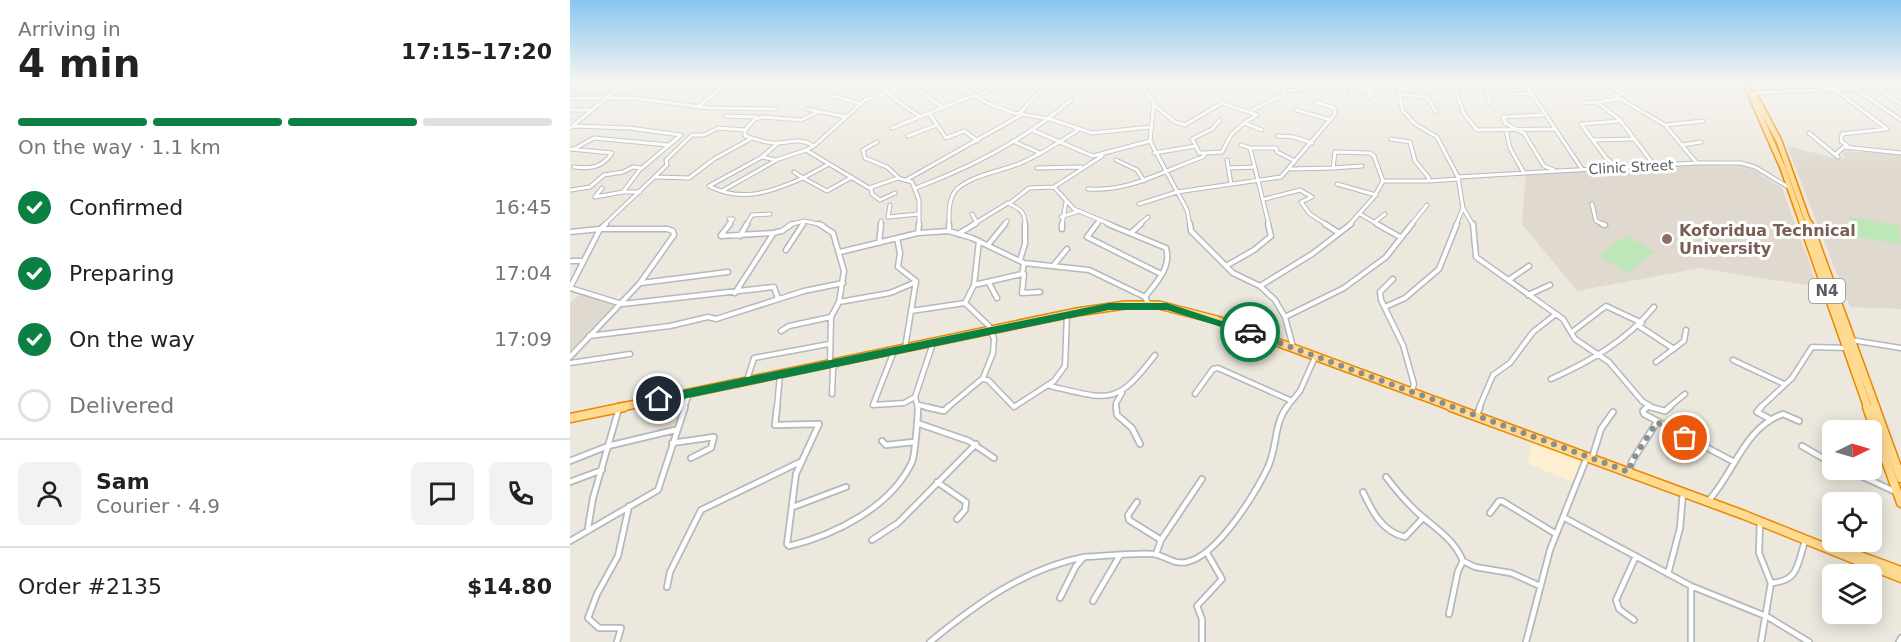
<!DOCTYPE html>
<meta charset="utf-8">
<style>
:root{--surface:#fff;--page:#f2f2f2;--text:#222;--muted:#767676;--line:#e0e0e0;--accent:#0b8043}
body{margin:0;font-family:"DejaVu Sans",sans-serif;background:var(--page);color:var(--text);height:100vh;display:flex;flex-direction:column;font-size:22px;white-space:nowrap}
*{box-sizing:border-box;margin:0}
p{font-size:20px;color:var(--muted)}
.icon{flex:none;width:33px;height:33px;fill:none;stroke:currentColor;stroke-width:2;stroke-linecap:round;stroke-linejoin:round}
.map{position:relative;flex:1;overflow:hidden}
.sheet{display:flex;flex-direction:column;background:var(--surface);width:570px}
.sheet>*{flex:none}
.needle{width:39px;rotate:85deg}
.buttons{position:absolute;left:1252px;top:420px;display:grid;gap:12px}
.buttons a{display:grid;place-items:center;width:60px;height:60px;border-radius:9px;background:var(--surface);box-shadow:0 3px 15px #0003;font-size:30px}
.pin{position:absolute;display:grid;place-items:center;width:51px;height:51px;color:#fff;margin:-26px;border:3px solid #fff;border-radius:50%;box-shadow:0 2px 6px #0007}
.courier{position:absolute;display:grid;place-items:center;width:60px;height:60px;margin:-30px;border:4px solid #0b8043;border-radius:50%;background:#fff;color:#222;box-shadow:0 2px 8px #0007}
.summary em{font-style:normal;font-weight:600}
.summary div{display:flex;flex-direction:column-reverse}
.summary{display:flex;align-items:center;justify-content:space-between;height:102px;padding:0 18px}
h1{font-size:39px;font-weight:600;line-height:45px}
.bar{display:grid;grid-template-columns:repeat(4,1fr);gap:9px 6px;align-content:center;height:72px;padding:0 18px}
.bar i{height:8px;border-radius:4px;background:var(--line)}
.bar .current{background:var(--accent)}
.bar p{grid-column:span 4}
.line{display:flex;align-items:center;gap:15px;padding:0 18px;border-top:2px solid var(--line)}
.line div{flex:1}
.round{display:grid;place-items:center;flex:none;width:63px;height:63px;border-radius:9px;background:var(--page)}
ol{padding:0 18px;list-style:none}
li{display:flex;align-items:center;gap:18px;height:66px}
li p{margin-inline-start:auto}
li .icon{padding:6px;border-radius:50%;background:var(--accent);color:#fff;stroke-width:4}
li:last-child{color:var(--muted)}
li i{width:33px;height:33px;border:3px solid var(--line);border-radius:50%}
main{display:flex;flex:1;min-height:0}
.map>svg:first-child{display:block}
</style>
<main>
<section class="sheet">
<div class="summary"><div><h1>4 min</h1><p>Arriving in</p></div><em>17:15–17:20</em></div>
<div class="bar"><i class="current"></i><i class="current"></i><i class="current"></i><i></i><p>On the way · 1.1 km</p></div>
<ol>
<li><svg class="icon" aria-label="check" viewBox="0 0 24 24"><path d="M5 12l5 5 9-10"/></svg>Confirmed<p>16:45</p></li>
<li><svg class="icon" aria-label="check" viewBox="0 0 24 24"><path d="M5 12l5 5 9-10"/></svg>Preparing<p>17:04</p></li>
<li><svg class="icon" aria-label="check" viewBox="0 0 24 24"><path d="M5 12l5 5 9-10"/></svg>On the way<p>17:09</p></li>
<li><i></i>Delivered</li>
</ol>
<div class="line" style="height:108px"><a class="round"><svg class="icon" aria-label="person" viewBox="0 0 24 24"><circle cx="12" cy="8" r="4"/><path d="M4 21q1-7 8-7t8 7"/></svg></a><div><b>Sam</b><p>Courier · 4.9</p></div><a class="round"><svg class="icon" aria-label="chat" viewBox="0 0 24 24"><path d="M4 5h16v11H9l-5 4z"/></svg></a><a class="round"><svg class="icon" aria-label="phone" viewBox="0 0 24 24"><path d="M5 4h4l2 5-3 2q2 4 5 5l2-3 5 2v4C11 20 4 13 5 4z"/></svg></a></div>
<div class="line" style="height:78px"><div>Order #2135</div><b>$14.80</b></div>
</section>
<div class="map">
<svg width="1331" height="642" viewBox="0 0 1331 642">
<rect width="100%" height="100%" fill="#ece8de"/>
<path fill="#ffefd1" d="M963 439 1012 458 1004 482 958 464Z"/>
<path fill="#dfd9cf" d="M1217 146 1269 159 1275 157 1269 151 1331 154V309L1280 307Z
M1126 164 1177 166 1212 188 1248 287 1130 268 1007 291 952 224 956 175Z
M11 294 52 304 0 354V303Z"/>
<path fill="#bde7b8" d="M1278 217 1329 225 1331 244 1287 237Z
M1057 236 1085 252 1057 273 1028 255Z"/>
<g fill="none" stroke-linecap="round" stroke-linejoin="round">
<defs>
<path id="minor-far2" d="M309 82 323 98 349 116
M344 82 348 89 373 108
M380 82 419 104 444 113 480 119 522 133 581 127
M567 82 584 102 580 141 617 210 620 225
M831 82 829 94 833 111 845 124 867 137 888 177 893 208 903 225
M883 82 894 114 907 130 985 129
M914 82 920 103
M954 82 1012 169
M992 82 994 93 998 94
M1022 82 1095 125 1126 162
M1076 82 1085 89
M1252 82 1264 90
M1279 82 1284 90
M606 84 610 82
M52 86 70 82
M803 86 830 87
M570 87 591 82
M0 88 12 82
M1307 88 1331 104
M394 89 408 82
M1287 90 1331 120
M627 91 635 86 630 82
M715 91 750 87
M1267 91 1317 129 1272 134 1271 141 1280 148
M1182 93 1331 86
M829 94 857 97 866 112
M944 94H962
M260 95 291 104
M780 96 782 88 802 90
M1045 96 1058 92
M406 97 427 86
M0 98H62L139 108 206 109
M799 98 802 82
M1048 99 1027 102 1050 120 1084 165
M1014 103 1027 102
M584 105 605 122 615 125 652 103 687 115 674 123 692 130
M128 107 159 82
M237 109 276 117
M0 110H20
M682 110 713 95 715 82
M726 110 761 120
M359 113 376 138 394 131 408 141
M449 114 478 82
M156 116 186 117
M185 119 193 117 231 120 248 112
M1011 124 1036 158 1047 167
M1012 124 1049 121
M1095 125 1133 121
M0 128 56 82
M322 128 402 96
M175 130 185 119
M462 130 523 156 580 141
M936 130 940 148 954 173
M954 133 974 166 984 170
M1239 133 1268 157
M955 134 935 123 933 117 973 115
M338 136 367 125
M708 136 724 137 742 143
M1024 140 1063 139
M443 141 470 153
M307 142 293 150 295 158 317 167 329 178
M207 144 192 157 206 160 236 150
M671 145 680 148 699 225
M1112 145 1131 142
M244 146 295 100 348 82
M680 148H706L707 152 725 161
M0 149 42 153C32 168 20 169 4 167
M4 149 24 138 98 145
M584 153 626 146 622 139 642 129 650 120
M635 153 652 152 661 135 674 123
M1266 154 1274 147 1331 153
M192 157 139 186C172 203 201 192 233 178L257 191 282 177
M546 160 567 170 574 181
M657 160 661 184
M467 168 511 167
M659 168 684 167
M763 168 792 166
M721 169 763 168 765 152 800 153 804 156 813 181 804 197 779 225
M224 172 233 178 257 165
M86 177 119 178 144 159 182 138
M888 177 1126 163H1171L1185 167 1220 188
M336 180 453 114
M813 181H858L859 178 845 161 840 142 821 139
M858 181 889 179
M767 184 806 195
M484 187 504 209 542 225
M32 188 25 197 53 192
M301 188 302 194 310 200 325 193
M346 188C402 167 456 139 501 100
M518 189C561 192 594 170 633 157L635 153H629L626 146
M1 190 20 187 34 175 53 172 63 167 72 168 111 135 59 128 3 126
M152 191 205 161
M70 192H53L71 168
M695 199 730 190 742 197 731 202 740 214 757 225
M440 203 459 188 484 187 532 156
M569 204 607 192 711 177 765 114 764 108 746 102
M1022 204 1026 221 1035 225
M320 205 318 217 349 214
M402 214 407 223
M790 214 809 225
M491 217 509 211
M805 222 815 214
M34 225 97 165 96 160 122 135H134L148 128 175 130V136C185 139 195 143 205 143 220 143 230 137 244 146L236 150 299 188 328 178 342 182 349 200V225
M158 225 163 219H159
M176 225 182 215 200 214
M219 225 234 221 253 225
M232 225 234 222
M311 225V221
M379 225C379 214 378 198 387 189 402 175 432 171 451 163 471 154 490 142 508 130
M402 225 438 203C450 209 455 211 455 225
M434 225 437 221
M492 225 496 202
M526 225 530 220
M569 225 578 217
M841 225 857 205
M886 225 893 208"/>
<path id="minor-far1" d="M249 224 263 233 274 271 269 302 261 317 260 363
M349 224 348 233 379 231 402 238 454 263 519 270 575 297 579 305
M379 224V231
M492 224V229
M527 224 517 237 591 274
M538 224 596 248C602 267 586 283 575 297
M620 224 621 231 663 273 690 286 705 300 715 317 723 347
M755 224 769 233
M807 224 830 237
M903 224 906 257 986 314 963 332 940 363 923 375 909 408
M1032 224 1035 225
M0 232 30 229 0 288 52 304 204 287 208 299
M562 232 571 224
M388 234 405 224
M151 235 160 224
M151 236 203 233 212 231 222 224
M170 236 177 224
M327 238 330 253 328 267 346 281 335 348
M309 243 311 224
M418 245 435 224
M216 250 233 224
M270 252 348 233
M450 260 455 244V224
M0 261H11
M483 266 497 249
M656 266 684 250 701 236 698 224
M454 274 452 293 470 292
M823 279 810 292 811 300 833 345 844 384 842 390
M940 279 959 266
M71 283 158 272
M419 283 427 298
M404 285 452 274 454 263
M690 286 742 254 781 224
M165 293 203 234
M958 295 980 285
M269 302 320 293 346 282
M395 303 404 285 409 241
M815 307 835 298 869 269 887 224
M341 311 395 303
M986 314 993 319 1005 339 1039 362 1072 401 1083 408
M715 317 774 288 816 257 842 224
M1069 326 1104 349
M211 331 219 326 261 317
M1002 332 1036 306 1072 323
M19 336 100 326 138 317 146 319 234 291 273 283
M1281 340 1331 348
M324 351 303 405 334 403 345 397 363 343
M0 357 70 283 104 235 103 231 97 229H30L36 224
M1163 360 1214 384
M1086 362 1114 341 1116 330
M0 363 60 354
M412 379 418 380 444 407 484 381 495 366 497 314
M981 379C1021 361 1056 341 1084 307
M177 380 184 358 259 344
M480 386C540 400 546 406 585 355
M262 394 263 369 267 363
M625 394 643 369 648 368 722 401
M345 397 348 408
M349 405 362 408
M114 408 119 394
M207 408 210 374
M377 408 413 378 423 353 424 339 419 326 395 303
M546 408V403L552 393
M716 408 730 391 746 355
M1076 408 1079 405
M1098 408 1115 394
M1190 408 1222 378 1242 347 1277 348"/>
<path id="minor" d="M207 407 205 425 249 424 226 474 217 544 219 546C265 535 321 507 342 462 345 456 348 414 348 407
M356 407 374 411 378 407
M546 407 547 415 562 428 570 444
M1077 407 1073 411 1074 414 1164 462
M1080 407 1095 411 1100 407
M1191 407 1187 412 1200 419
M907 415 910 407
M347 423 399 441 424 458
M312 441 316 445 344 442
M102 443 144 437 141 448 121 458
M1232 446 1263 464
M1022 458 1031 429 1043 412
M0 461 38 446 105 430
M1278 470 1326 492
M1059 472 1062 461 1087 422
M816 477C826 490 836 502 848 513 865 528 884 539 893 561L888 571 879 614
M0 482 32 470
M367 482 396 502 395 510 387 519
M793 492C802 511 812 532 835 537L853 518
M1139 500C1165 471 1174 428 1213 414L1229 421
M567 502 558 515 559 520 591 540
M223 507 276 487
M920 513 929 501H932L986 534
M993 517 1121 586 1198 617 1239 642
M1190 522 1189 553 1201 583 1191 642
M18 528 23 498 49 408
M302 540 328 523 406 444
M0 541 88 490 115 407
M586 554 591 540 632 479
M893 561 905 567 941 573 970 586
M1098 574 1110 528 1113 493
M1201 583C1229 581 1227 565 1235 541
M1121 586V642
M97 587 100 572 131 510 230 462
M490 598 506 566 514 557C537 556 560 553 583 554 595 555 603 565 617 562 648 555 685 494 698 467 707 448 704 423 717 407
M523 601 550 555
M1064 620 1049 609 1046 600 1066 556
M47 642 51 628H29L18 618 27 594 48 556 59 506
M360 642C406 604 454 569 514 557
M632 642V619L627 606 652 579 637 553
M956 642 980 550 1017 457
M1329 642 1331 638"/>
<path id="trunk-far2" d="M1175 82 1213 168 1233 225
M1184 94 1209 141 1239 225"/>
<path id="trunk-far1" d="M1233 224 1298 408
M1239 224 1306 408
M47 408 507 312 555 305H589L647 320 885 408"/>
<path id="trunk" d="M881 407 1174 515 1331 578
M1297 407 1331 503
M1305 407 1331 478
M0 418 54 407
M1263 546 1331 571"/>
</defs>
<use href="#minor-far2" stroke="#b5b8bd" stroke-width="5"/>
<use href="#minor-far1" stroke="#b5b8bd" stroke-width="7"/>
<use href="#minor" stroke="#b5b8bd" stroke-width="8"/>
<use href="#trunk-far2" stroke="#eb8700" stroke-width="8"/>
<use href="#trunk-far1" stroke="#eb8700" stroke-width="10"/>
<use href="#trunk" stroke="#eb8700" stroke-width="11"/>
<use href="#minor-far2" stroke="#fff" stroke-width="3"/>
<use href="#minor-far1" stroke="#fff" stroke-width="4"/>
<use href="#minor" stroke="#fff" stroke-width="4.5"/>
<use href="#trunk-far2" stroke="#ffdb92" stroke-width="5"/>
<use href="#trunk-far1" stroke="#ffdb92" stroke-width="7"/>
<use href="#trunk" stroke="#ffdb92" stroke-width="8"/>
</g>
<linearGradient id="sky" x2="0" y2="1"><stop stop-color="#89c5f1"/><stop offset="0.48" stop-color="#f6f5f0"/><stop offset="1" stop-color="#f6f5f0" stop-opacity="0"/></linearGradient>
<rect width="1331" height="171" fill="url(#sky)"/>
<path fill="#0b8043" d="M539 303H597L685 332 680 336 597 310H539L89 404 84 399 89 395Z"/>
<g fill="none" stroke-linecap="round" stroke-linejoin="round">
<path stroke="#8c8e8d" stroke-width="6" stroke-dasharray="0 10.8" d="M680 332 1059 472 1062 461 1087 422 1115 438"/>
</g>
<circle fill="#8d6e63" stroke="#fff" stroke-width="2" cx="1097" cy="239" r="6"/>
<g text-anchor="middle" stroke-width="6" stroke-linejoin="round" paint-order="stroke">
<g font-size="14" fill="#585d61" stroke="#fff">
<text transform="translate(1061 167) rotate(-3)" y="5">Clinic Street</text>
</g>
<rect fill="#fff" stroke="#8a8e90" stroke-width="1.5" x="1239" y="279" width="36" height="24" rx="4.5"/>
<g font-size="15" font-weight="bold" fill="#585d61">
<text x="1257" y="296">N4</text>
</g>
<g font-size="16" font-weight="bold" fill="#785e54" stroke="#fff" text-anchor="start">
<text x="1109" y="236">Koforidua Technical<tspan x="1109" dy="18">University</tspan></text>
</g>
</g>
</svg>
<div class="buttons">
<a><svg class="needle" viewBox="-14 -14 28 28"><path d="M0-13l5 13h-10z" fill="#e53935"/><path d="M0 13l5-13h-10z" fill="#767676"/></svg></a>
<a><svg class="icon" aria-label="locate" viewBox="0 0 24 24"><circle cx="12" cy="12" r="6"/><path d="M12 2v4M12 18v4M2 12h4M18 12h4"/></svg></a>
<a><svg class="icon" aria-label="layers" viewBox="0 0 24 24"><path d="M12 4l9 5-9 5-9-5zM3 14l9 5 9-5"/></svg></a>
</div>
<div class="pin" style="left:1115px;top:438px;background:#ea580c"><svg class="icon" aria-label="bag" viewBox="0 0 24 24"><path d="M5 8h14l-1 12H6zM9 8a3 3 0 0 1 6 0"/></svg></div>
<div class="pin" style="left:89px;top:399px;background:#1f2937"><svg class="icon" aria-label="home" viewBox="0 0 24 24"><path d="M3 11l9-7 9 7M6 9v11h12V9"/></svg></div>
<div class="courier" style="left:680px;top:332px"><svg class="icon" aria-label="car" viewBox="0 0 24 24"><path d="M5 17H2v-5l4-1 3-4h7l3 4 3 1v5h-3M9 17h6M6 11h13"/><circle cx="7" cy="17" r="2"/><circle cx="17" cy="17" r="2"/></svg></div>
</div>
</main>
